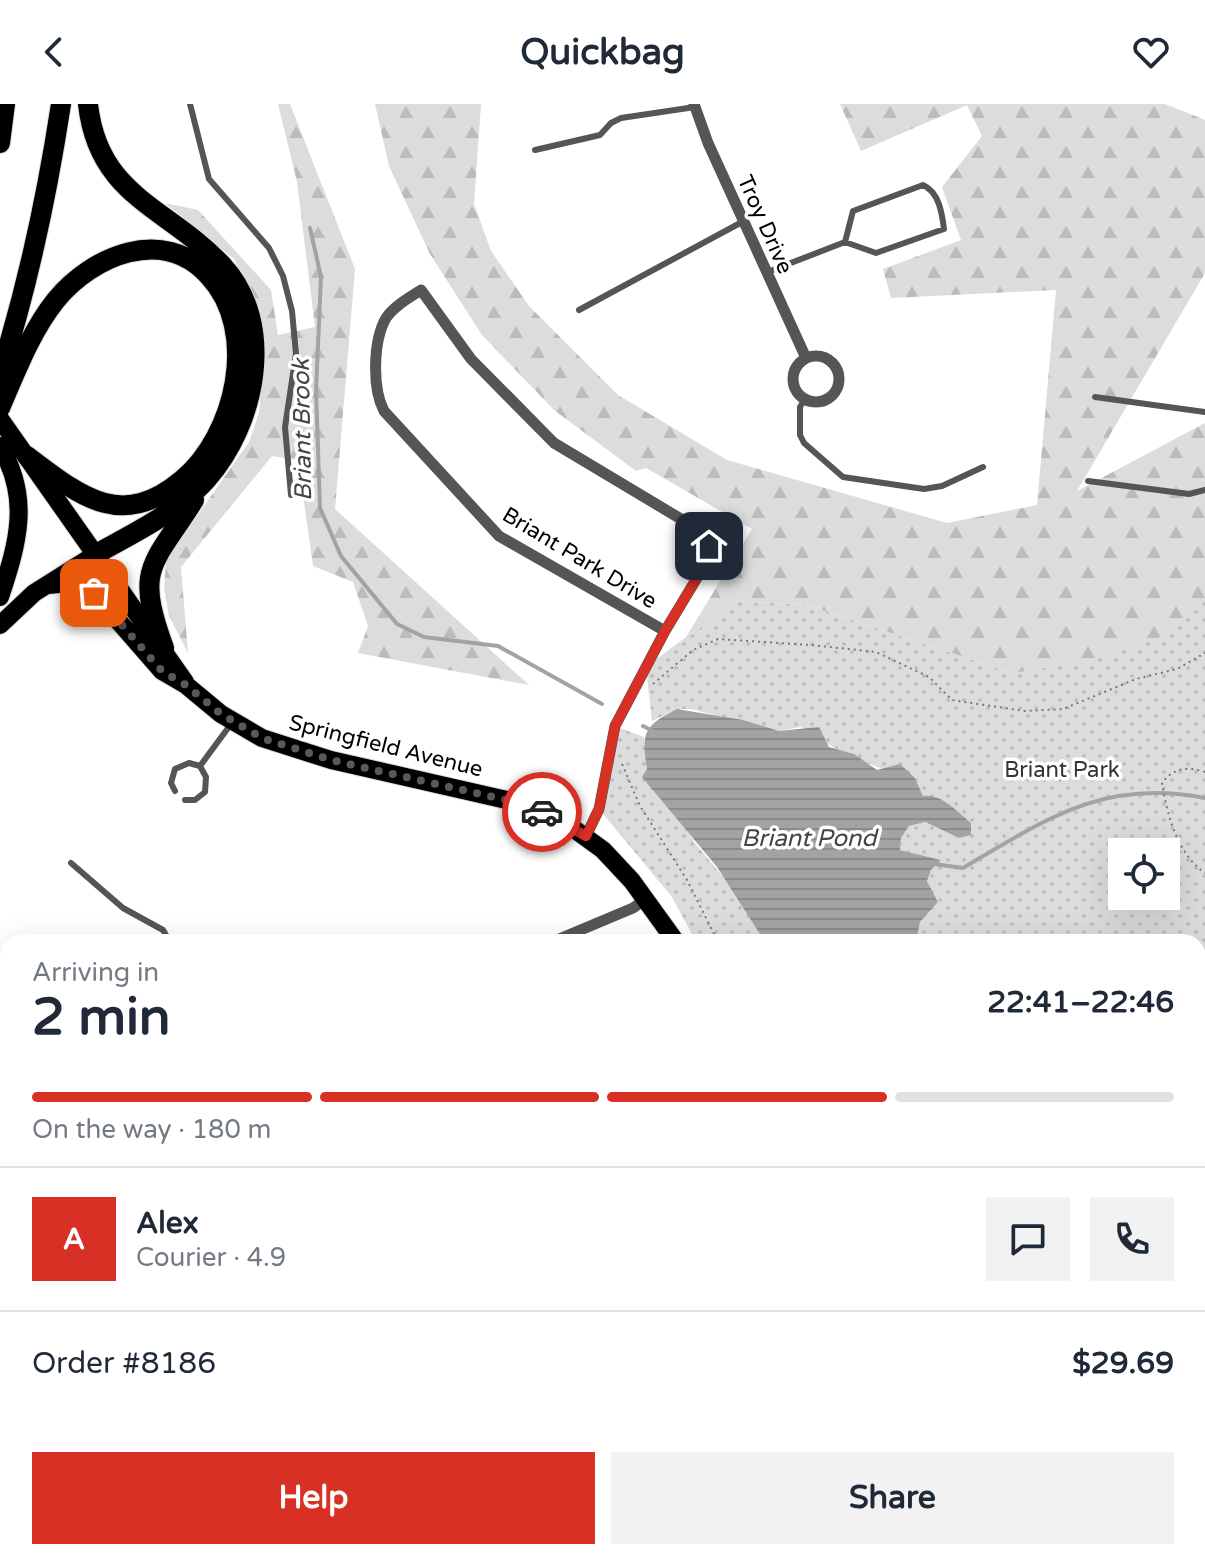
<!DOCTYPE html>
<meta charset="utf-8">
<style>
:root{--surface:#fff;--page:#f2f2f3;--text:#1f2937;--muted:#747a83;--line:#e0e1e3;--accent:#d93025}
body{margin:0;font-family:"Varela Round",sans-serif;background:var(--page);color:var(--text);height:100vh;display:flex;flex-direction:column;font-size:30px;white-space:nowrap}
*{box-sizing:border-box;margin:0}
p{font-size:26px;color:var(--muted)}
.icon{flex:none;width:44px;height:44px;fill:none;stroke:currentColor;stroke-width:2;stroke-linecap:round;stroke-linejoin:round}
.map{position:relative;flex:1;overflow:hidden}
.sheet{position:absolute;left:0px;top:830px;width:1206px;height:626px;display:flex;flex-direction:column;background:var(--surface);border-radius:24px 24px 0 0;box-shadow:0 8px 32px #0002}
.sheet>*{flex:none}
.controls{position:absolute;left:1108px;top:734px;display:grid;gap:16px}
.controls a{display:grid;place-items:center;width:72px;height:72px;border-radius:0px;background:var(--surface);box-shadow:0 8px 32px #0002;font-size:40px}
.pin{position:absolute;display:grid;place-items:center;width:68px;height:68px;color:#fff;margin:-34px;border-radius:16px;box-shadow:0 4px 12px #0006}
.courier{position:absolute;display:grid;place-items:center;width:80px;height:80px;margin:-40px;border:6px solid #d93025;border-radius:50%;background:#fff;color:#222;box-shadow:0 2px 10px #0007}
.head em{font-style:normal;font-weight:800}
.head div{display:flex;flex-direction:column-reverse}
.head{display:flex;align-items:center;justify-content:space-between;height:136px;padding:0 32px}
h1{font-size:52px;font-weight:800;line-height:60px}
.bar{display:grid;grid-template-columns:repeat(4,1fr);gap:12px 8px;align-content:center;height:96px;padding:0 32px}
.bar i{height:10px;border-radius:6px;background:var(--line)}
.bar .current{background:var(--accent)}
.bar p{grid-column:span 4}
.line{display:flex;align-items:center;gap:20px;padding:0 32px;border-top:2px solid var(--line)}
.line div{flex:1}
.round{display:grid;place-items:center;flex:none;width:84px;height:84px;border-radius:0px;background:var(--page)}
.action{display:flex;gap:16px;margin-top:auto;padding:16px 32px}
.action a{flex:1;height:92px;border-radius:0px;background:var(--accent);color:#fff;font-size:32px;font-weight:800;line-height:92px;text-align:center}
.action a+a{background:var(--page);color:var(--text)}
header{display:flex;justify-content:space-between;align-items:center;height:104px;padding:0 32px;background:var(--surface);font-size:36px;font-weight:800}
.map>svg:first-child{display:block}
</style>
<header><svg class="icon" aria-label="back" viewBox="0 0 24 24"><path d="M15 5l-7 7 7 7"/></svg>Quickbag<svg class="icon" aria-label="heart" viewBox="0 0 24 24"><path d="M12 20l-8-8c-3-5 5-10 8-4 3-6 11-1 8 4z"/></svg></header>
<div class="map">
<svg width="1205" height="1455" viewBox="0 0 1205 1455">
<defs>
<pattern id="grass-dots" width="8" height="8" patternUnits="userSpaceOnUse" patternTransform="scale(2)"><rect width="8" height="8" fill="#dcdcdc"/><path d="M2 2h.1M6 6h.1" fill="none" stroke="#bbb" stroke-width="1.8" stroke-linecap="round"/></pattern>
<pattern id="forest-firs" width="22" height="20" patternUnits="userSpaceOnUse" patternTransform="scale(2)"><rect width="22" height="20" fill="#dcdcdc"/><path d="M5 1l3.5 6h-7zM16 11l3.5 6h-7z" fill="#bbb"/></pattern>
<pattern id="water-rules" width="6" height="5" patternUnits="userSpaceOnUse" patternTransform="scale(2)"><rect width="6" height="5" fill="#a3a3a3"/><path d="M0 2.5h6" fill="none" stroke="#8b8b8b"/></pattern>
</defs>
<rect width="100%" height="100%" fill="#fff"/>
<path fill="url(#grass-dots)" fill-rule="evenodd" d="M1205 495V904L1198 907V838H916L920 818 938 798 927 777 931 766 941 756 900 746 901 734 909 722 924 718 959 734 923 692 915 674C874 665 835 647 801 623L779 627 691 605H677L652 617 646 563 734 497 807 501 1012 569 1199 503ZM1122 748H1166V792H1122Z
M615 622 644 633 647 665 695 739 733 785 765 838H696L672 793 599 705Z"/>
<path fill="url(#forest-firs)" d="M278 0H290L355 165 335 405 529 581 358 549 368 522 353 478 313 462 298 356 272 352 181 463 188 549 169 512 164 485 166 456 249 338 259 309 264 244 255 198 234 155 165 99 198 106 271 186 278 231 315 223 297 78Z
M375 0H481L474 100 491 147 529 202 618 291 727 356 947 419 1037 401 1056 186 891 194 883 165 961 136 942 83 982 32 967 1 861 47 840 0H1165L1205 16V169L1077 387 1205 319V495L1200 503 1158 534 1089 557 1012 569 807 501 734 497 683 538 752 425 646 364 636 367 554 306 482 231 430 150 389 62Z"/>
<path fill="url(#water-rules)" d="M677 605 743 616 779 627 819 623 829 643 854 650 877 666 900 660 915 674 923 692C941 689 958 708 971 719V731L959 734 925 718 909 722 901 734 900 746 941 756 931 766 927 777 938 798 920 818 916 838H765L717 763 642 673 647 665C641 628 644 622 677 605Z"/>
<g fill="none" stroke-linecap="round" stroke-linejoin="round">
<path stroke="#a3a3a3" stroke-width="4" d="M310 124 321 173 316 287 320 404 341 452 397 520 424 533 498 542 602 600
M643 622 653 627
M934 760 963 764C1045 716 1103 674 1205 694"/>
<defs>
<path id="primary" d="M0 315 185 578
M0 342C31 394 18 439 0 493
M48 481 68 479 94 489 162 567 186 581 221 610 262 634 331 656 524 700 570 722 603 746 632 777 676 838
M0 521 34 489 96 450
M1034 1448 1061 1455"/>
<path id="highway" d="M88 0C98 93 168 103 223 162 277 221 255 321 207 375 178 408 134 429 96 450
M0 39 5 0
M0 270C28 181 47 92 61 0
M0 304C16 267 31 227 56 196 92 152 163 121 209 172 260 227 236 331 182 376 121 427 80 392 27 352
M164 544C134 462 153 462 194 396"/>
</defs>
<use href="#primary" stroke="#dbdbdb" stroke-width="20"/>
<use href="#highway" stroke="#dbdbdb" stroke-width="22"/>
<path stroke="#777" stroke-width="2" stroke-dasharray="2 4" stroke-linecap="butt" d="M653 580 693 546 718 535 811 541 876 548 929 573 952 596 1024 607 1063 605 1136 575 1177 565 1205 549
M622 660 640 702 687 776 718 838
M1205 668C1187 662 1173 664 1162 679 1167 710 1177 750 1205 769
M1198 868 1205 869"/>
<path stroke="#555" stroke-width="6" d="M190 0 209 75 269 144 283 172 292 207 296 250 285 323 291 391
M535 46 600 31 611 19 621 14 695 3
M765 169 845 138 876 149 944 125C942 109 939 88 923 81L853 107 845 138
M579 206 742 118
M1095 293 1205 308
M805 295 800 303V331L804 339 843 373 924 385 942 382 983 363
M1088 377 1189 390 1205 386
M175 687 171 679 175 665 189 659 200 662 231 620
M185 696H195L205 688 206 673 200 662
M71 759 123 804 163 826 170 838
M898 1448 900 1455
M1021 1448 1022 1455"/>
<path stroke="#555" stroke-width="11" d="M694 0 708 39 806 254
M793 275a23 23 0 1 1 46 0a23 23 0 1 1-46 0Z
M586 732 599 705 615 622 665 527 709 454V442L696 424 554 339 471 255 421 186C409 194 394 202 386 214 373 237 372 284 384 307L499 432 665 527
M552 838 633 804 646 795
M1198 922 1205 918
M0 1231 8 1228
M0 1268 8 1289
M1198 1269H1205
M69 1448 71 1455
M375 1448 378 1455
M732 1455 750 1448
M975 1455 979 1448"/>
<path stroke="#222" stroke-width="16" d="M0 924 8 931
M0 957 8 955
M639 1448 648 1455"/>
<use href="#primary" stroke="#000" stroke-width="18"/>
<use href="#highway" stroke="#000" stroke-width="20"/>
</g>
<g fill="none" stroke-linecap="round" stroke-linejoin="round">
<path stroke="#595959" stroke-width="8" stroke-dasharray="0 14.4" d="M94 489 162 567 186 581 221 610 262 634 331 656 524 700 542 708"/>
<path stroke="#d93025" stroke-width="10" d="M542 708 586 732 599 705 615 622 665 527 709 454V442"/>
</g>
<g text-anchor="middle" stroke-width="7" stroke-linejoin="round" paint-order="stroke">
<g font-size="22" fill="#000" stroke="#fff">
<text transform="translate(766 120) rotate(66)" y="8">Troy Drive</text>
<text transform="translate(580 453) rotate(31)" y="8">Briant Park Drive</text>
<text transform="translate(386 641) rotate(14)" y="8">Springfield Avenue</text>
</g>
<g font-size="22" fill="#333" stroke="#fff">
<text x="1062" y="673">Briant Park</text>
</g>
<g font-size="24" font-style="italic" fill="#444" stroke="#fff">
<text transform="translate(302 326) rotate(-91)" y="8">Briant Brook</text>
<text x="809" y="742">Briant Pond</text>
</g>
</g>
</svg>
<div class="controls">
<a><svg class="icon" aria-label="locate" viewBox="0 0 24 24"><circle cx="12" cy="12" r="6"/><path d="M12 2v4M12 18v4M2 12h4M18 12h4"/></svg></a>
</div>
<div class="pin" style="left:94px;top:489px;background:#ea580c"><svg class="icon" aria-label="bag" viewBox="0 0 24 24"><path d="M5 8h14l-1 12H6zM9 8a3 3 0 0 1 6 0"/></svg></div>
<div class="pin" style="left:709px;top:442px;background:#1f2937"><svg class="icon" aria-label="home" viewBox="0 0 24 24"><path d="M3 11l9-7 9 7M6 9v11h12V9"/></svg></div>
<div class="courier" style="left:542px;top:708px"><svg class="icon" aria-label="car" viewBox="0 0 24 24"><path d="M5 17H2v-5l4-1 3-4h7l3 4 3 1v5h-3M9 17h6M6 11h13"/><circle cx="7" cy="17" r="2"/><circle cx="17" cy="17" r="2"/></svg></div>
<section class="sheet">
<div class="head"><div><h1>2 min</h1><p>Arriving in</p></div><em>22:41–22:46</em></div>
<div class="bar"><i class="current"></i><i class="current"></i><i class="current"></i><i></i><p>On the way · 180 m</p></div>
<div class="line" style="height:144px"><b class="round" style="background:var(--accent);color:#fff">A</b><div><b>Alex</b><p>Courier · 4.9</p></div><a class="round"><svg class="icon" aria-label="chat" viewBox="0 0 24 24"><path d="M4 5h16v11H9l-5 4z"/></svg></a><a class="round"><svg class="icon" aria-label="phone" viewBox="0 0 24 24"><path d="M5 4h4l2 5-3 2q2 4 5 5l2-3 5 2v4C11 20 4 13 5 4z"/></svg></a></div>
<div class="line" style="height:104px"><div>Order #8186</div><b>$29.69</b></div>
<div class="action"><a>Help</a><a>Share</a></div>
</section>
</div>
